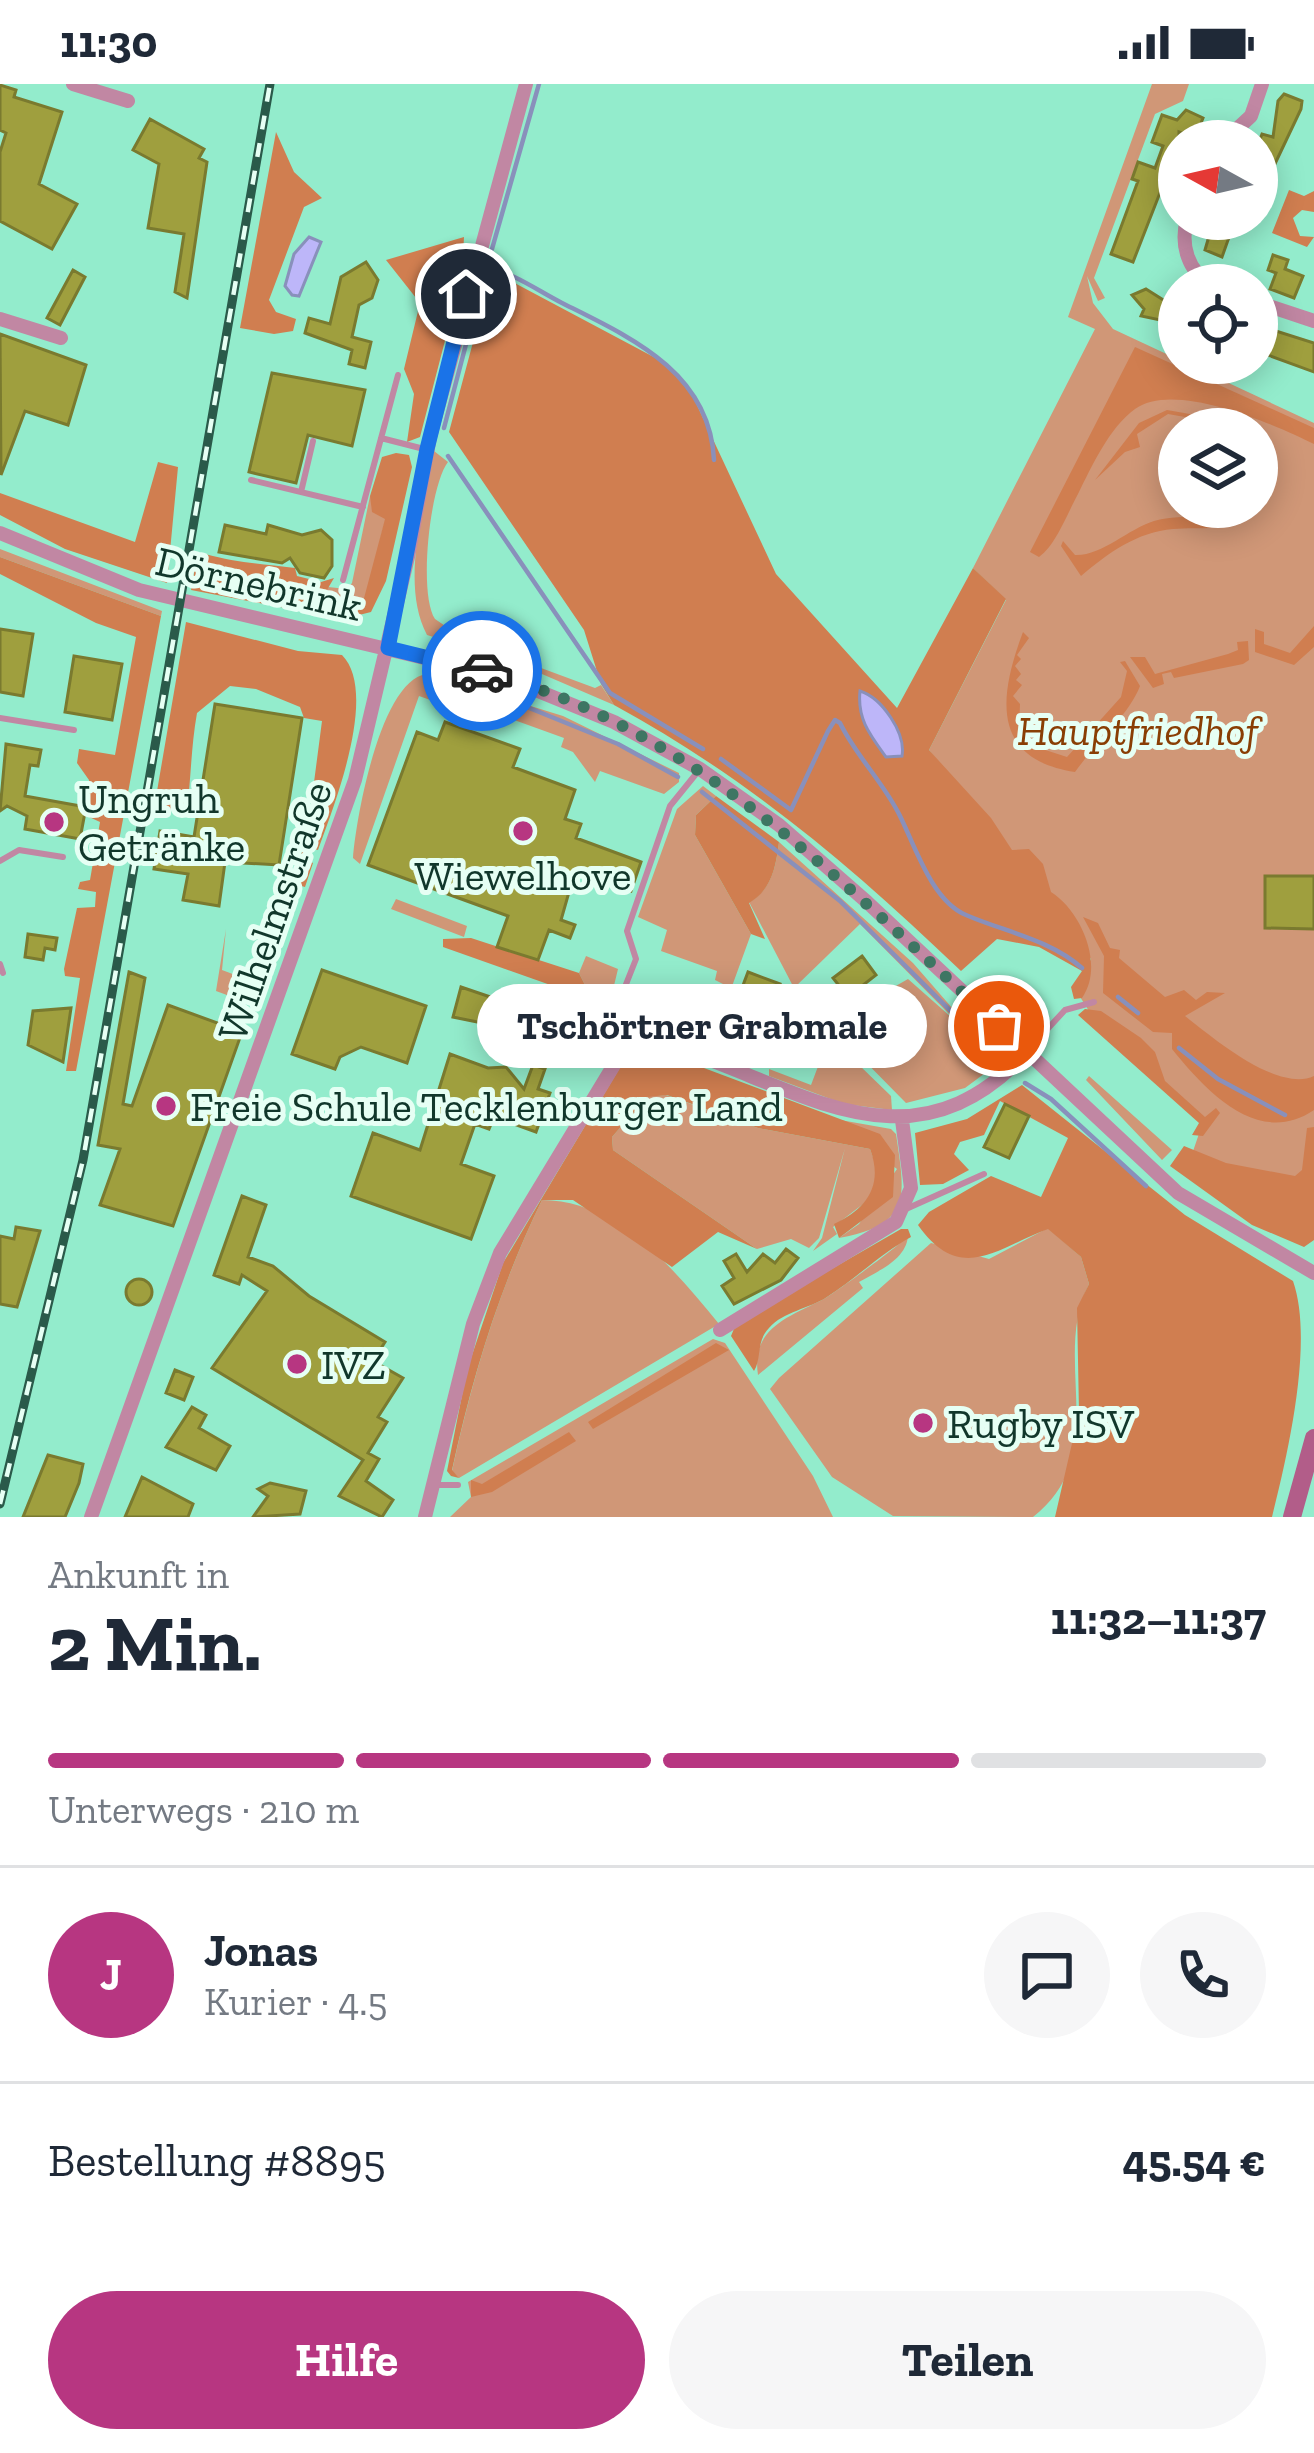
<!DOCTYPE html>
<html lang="de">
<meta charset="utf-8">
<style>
:root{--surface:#fff;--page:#f6f6f7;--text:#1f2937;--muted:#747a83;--line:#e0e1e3;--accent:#b73681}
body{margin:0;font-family:"Zilla Slab",serif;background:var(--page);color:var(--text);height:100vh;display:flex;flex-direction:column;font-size:45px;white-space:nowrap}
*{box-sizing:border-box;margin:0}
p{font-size:39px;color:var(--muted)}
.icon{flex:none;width:66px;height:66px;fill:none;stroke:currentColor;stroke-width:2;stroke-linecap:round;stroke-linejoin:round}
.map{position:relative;height:1433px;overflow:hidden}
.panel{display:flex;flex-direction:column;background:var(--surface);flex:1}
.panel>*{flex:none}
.needle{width:78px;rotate:278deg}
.buttons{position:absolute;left:1158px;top:36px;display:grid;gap:24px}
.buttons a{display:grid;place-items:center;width:120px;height:120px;border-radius:50%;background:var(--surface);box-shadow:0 6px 30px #0003;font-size:60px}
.pin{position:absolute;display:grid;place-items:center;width:102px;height:102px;color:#fff;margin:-51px;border:6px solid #fff;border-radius:50%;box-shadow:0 3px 12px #0007}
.courier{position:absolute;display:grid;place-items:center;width:120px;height:120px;margin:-60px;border:9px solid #1a73e8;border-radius:50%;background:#fff;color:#222;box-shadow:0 3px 15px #0007}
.bubble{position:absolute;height:84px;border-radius:42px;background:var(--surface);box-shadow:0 6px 30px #0003;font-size:39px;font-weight:700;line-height:84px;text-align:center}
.overview em{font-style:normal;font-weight:700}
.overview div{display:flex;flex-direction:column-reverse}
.overview{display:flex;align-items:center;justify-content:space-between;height:204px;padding:0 48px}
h1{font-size:78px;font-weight:700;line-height:90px}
.bar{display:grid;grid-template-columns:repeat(4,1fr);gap:18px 12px;align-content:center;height:144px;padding:0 48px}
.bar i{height:15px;border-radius:9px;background:var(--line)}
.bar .active{background:var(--accent)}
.bar p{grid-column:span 4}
.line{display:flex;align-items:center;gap:30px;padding:0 48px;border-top:3px solid var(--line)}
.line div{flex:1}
.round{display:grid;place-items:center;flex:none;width:126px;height:126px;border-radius:63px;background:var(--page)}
.primary-button{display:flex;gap:24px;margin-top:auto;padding:24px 48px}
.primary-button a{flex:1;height:138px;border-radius:72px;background:var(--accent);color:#fff;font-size:48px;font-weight:700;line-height:138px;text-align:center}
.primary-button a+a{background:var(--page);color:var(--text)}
.status{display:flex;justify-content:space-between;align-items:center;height:84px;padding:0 60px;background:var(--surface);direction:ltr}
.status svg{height:33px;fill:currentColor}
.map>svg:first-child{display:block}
</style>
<div class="status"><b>11:30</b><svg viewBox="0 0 49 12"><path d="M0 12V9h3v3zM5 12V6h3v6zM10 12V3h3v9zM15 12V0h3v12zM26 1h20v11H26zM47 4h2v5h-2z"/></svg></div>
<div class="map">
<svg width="1314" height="1433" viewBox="0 0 1314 1433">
<rect width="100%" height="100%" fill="#93eccc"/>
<path fill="#d09777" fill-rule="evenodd" d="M1152 0H1189L1183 17 1155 30 1094 194 1105 214 1098 217 1087 192 1093 219 1113 245 1314 339V1087L1299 1115 1190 1076 1203 1038 1094 935 1077 908 1091 875 929 666 1006 516 973 484 1095 245 1068 233ZM1179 345H1257V423H1179Z
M434 367 448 378C430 401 418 509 435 535L466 556 595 604 601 601 614 621 514 578 427 551C400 500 424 423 434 367Z
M370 412 386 435C379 454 370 508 363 519L323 511 328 503 347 505 352 499Z
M0 465 162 527 161 532 0 473Z
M427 590 563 632 679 689V698L664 710 600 687 595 698 573 668 561 663 564 654 454 614 450 623 419 612 360 780 353 774C356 733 381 595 427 590Z
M703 702 716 712 696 731 695 751 751 850 711 960 636 932 694 951 697 942 707 945 723 900 715 896 717 887 661 867 667 846 638 833 677 725Z
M779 758 913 879 980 956 1001 972 1000 978 965 1004 906 1019 841 953 833 938 908 895 959 940 860 840 794 904 749 818C772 806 776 782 779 758Z
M396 815 467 842 464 853 391 825Z
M226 845 222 886 262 901 254 921 216 907Z
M586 872 618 885 611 914 586 903 579 889Z
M822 945 891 1012 892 1026 844 1020 769 992V985L811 1001 825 964Z
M1089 992 1172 1066 1162 1076 1086 996Z
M666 1011 758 1044 870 1065 878 1087 871 1114 833 1143 837 1150 813 1167 822 1154 845 1064 819 1154 809 1164 791 1155 757 1165 613 1066 612 1053 648 1012Z
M829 1034 891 1045 896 1050C905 1112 913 1140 839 1154L859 1140 897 1085Z
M542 1116C617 1116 675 1186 719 1240L459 1394 452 1387C473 1291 499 1205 542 1116Z
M1048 1144 1081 1173 1089 1200C1050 1275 1113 1371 1033 1433L893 1432 832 1393 770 1305 779 1294 931 1159 989 1175Z
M908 1152C906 1176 878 1187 859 1198L863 1204 758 1291C751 1245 786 1234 824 1215 837 1207 898 1163 908 1152Z
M713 1255 725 1259 813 1392 833 1433H450L471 1413 468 1398Z"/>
<path fill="#d07e50" d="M276 48 294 88 322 114 304 123 269 216 276 228 296 235 293 247 274 250 240 244Z
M1289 106 1304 112 1314 107V128L1302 126 1293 134 1300 152 1314 153 1307 163 1272 149Z
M464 153 462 191 420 353 407 358 414 310 404 285 420 219 386 176Z
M492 187 665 279 688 302 776 490 897 624 973 484 1006 515 929 666 991 734 1012 766 1029 765 1043 780 1051 808C1081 827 1105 881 1082 914L1074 915 1071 903 1082 887 1039 863 997 855 961 887C850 781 749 695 614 621L601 600 584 546 449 348Z
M1135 263 1314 344V360C1275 341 1175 296 1135 325 1109 344 1092 382 1078 410 1067 430 1056 461 1039 473L1030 468Z
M1167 326 1241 339 1247 344 1168 330 1137 350 1140 363 1125 368 1095 396 1139 339Z
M396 369 409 371 412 383 386 497 371 528 343 535 191 506 196 478 205 470C238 479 264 480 295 484L297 492 321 498 334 494 324 511 363 518 385 435 372 428 370 412 382 373Z
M158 378 178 383 167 499 65 465 0 431V409L135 458Z
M1248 423 1247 434C1222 449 1202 442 1173 445 1137 448 1108 469 1081 492L1061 462 1063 457 1075 471C1102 472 1128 445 1154 437 1186 428 1220 439 1248 423Z
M0 473 161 532 76 987H66L80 894 65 892 64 885 77 824 95 823 96 808 78 805 80 798 90 796 100 738 87 732 89 696 77 679 79 665 115 671 136 553 96 539 0 490Z
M186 538 298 567 342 571C379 608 334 722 318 766L311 764 307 776 313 779 305 803 298 801 290 820 289 808 307 752 322 637 304 634 300 623 256 605 230 602 197 629C191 663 191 694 187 727L165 725 156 713Z
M1314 542V563L1294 581 1255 568V545L1264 548V560L1290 569Z
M1023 548 1029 554 1017 571 1021 575 1015 582 1021 590 1016 596 1022 601 1013 612 1020 620 1019 644 1036 663 1067 673 1121 613 1127 587 1120 578 1125 577 1140 602C1129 631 1094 661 1075 688 990 675 999 612 1023 548Z
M1248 557 1249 576 1243 580 1174 594 1171 588 1162 590 1164 600 1153 604 1130 573H1145L1155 590 1228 570 1238 566 1237 558Z
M716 712 779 758C776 782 772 806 749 819L765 855 751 850 695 751 696 731Z
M1083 833 1098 839 1110 864 1120 866 1119 874 1165 913 1184 906 1196 916 1207 908 1225 909 1185 932C1213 954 1278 1009 1314 992V1026C1258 1064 1206 1007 1172 965V949L1153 948 1103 909 1104 872Z
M471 854 579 889 586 903 611 914 607 921 443 863V855Z
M1085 925 1101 927 1141 954 1155 968 1165 997 1205 1033 1216 1024 1220 1029 1203 1052 1192 1051 1199 1039 1078 931Z
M649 968 672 972 880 1050 895 1071 893 1113 839 1154 834 1140C866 1125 884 1102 870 1065L758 1044 667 1011 647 1013 612 1053 613 1066 757 1165 718 1148 672 1183 573 1116H542C499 1205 473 1290 452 1386L459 1394 451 1392 447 1387 467 1286 503 1179 622 980Z
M1022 1001 1185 1131 1293 1197C1314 1257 1288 1369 1272 1433H1055L1079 1329 1077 1224 1089 1200 1081 1173 1048 1145C998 1163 961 1202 918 1141L929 1128 991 1092 1041 1113 1068 1054 1000 1017 984 1051 960 1058 954 1070 969 1086 943 1100 920 1101 915 1049 967 1035Z
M1314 1043V1156L1304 1163 1252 1141 1170 1082 1184 1062 1226 1079 1295 1092 1302 1086 1307 1044Z
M901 1145H908L911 1153C883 1168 855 1195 827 1213 809 1225 784 1227 769 1244 756 1257 762 1274 754 1287L731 1252 736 1240Z
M716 1259 729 1266 593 1345 588 1338Z
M569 1348 576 1357 492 1408 471 1413V1396L482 1400Z"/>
<path fill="#bdb6f9" stroke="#8990bb" stroke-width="3" d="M309 153 321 158 299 212 292 211 285 202 294 170Z
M860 607C882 614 906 649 902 672L886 673C870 651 857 635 860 607Z"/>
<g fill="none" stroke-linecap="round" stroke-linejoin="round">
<path stroke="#8990bb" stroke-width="4.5" d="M492 165 539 0
M444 344 486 184C513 188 538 207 562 219 630 253 710 288 714 376
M448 372 610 609 703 665
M426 596 500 614
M517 619 618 660 678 693
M721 675 791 726 828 647 835 636 840 639C856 672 884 699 900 732 915 762 932 817 966 831 1005 848 1049 855 1082 884
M702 708 840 817 976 952
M1118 913 1138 929
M986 962 997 972
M1179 964 1218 995 1285 1031
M1025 999 1051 1015 1146 1102"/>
</g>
<path fill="#9f9f3e" stroke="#7a7a2f" stroke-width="3" d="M0 1 16 6 14 13 62 28 39 100 77 120 52 165 0 137V68L6 49 0 46Z
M1284 10 1302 17 1301 25 1273 84 1257 78V63L1262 50 1273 53 1278 17Z
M1186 26 1203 34 1195 54 1179 48V86L1170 83 1133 178 1111 170 1138 97 1132 95 1138 78 1155 84 1163 62 1152 58 1162 31 1177 36Z
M150 35 204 65 199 74 207 78 187 214 175 208 184 150 148 144 159 80 133 66Z
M1214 135 1233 142 1222 173 1205 166Z
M1273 171 1288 176 1285 185 1303 192 1294 214 1270 205 1276 189 1268 186Z
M366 178 378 196 372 214 359 221 352 253 371 258 365 284 349 280 352 266 305 249 309 234 330 240 341 193Z
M73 186 85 193 60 241 47 234Z
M1146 205 1165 217 1167 212 1179 216V240L1141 232 1144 225 1132 211Z
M1257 241 1314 259V288L1257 267Z
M0 250 86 281 68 341 25 327 1 391Z
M272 289 365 306 352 362 308 351 296 399 249 388Z
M225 441 266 450 268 441 302 451 321 446 332 456V482L324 494 300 489 290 474 282 479 219 468Z
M0 545 33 550 23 612 0 608Z
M74 572 122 580 112 636 65 628Z
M215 620 302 634 279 781 225 778 219 822 183 816 188 790 154 785 160 747 194 753Z
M445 638 520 665 513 683 575 706 565 735 581 740 576 754 641 778 631 807 575 787 561 836 575 841 570 854 549 846 538 876 497 863 508 832 368 781 417 648 438 656Z
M6 660 41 666 38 682 30 681 25 712 86 723 80 755 25 745 27 732 7 722 0 727Z
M1265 792H1314V845L1265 844Z
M28 850 57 854 55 866 45 864 43 876 25 873Z
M862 872 876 891 848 913 833 894Z
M322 886 426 922 407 979 361 963 340 973 335 985 292 970Z
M129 888 145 894 123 1020 132 1022 168 921 242 948 173 1142 100 1121 120 1065 98 1061Z
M748 888 780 900 759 956 727 944Z
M1016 898 1038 918 1027 929 1005 910Z
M461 903 508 919 502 934 495 931 492 941 453 933Z
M71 924 63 978 28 961 33 927Z
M557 941 589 956 574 980 544 973 549 960 545 958Z
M450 970 488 984 506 983 524 1005 533 981 545 985 538 1005 550 1009 536 1048 494 1033 489 1045 475 1040 461 1080 494 1092 471 1155 351 1112 373 1049 420 1066Z
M1005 1020 1029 1032 1009 1074 984 1063Z
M242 1112 266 1121 248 1173 273 1182 309 1212 385 1258 373 1277 403 1294 378 1333 387 1338 368 1369 379 1375 366 1397 393 1416 382 1433 339 1412 363 1376 212 1284 267 1207 242 1191 239 1200 214 1191Z
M16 1143 40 1147 17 1223 0 1220V1152L14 1155Z
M786 1165 798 1174 781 1196 734 1220 722 1202 734 1194 724 1177 736 1170 747 1188 763 1170 775 1179Z
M126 1208a13 13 0 1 1 26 0a13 13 0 1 1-26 0Z
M175 1286 193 1293 184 1316 166 1309Z
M192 1323 206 1331 199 1344 230 1362 216 1386 166 1363Z
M48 1371 83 1380 79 1399 65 1433H23Z
M142 1393 193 1420 188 1433H125Z
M270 1399 306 1407 300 1430 253 1433 268 1412 258 1405Z"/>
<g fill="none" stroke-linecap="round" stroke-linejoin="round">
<path stroke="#c187a3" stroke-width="6" d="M381 354 424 365
M251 396 363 423
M301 408 313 357
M343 496 398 291
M0 634 74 646
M0 777 19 766 63 773
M0 880 3 889
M613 933 636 875 627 847 670 722 700 685
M1029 965 1065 926 1094 918
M906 1125 984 1090
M432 1401H458"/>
<path stroke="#c187a3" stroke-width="14" d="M73 0 128 17
M1224 57 1251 32 1262 0
M1187 135C1180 161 1188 187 1211 201
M1257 218 1314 237
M0 235 61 254
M0 449 139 506 504 593 614 638 700 685 779 741 867 818 1178 1109 1314 1189
M720 1246 896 1138 911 1104 902 1036
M91 1433 355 696 408 473 430 353 526 0
M425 1433 473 1240 500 1169 620 971 646 956C783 987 901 1104 1027 968"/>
<path stroke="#b25d89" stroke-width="18" d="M1292 1433 1314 1354"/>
<defs>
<path id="rail" d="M0 1420 83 1076 270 0"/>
</defs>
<use href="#rail" stroke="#2a5a4a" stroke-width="9"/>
<use href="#rail" stroke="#e6fff4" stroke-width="4.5" stroke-dasharray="14" stroke-linecap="butt"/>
</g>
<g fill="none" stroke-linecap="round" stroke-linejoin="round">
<path stroke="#3e7663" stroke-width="12" stroke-dasharray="0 21.6" d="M482 587C694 643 843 799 999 942"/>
<path stroke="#1a73e8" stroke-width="15" d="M466 210 427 365 388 564 482 587"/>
</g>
<g fill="#b73681" stroke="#e6fff4" stroke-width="4.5">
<circle cx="54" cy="738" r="12"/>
<circle cx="523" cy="747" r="12"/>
<circle cx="166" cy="1022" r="12"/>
<circle cx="297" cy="1280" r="12"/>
<circle cx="923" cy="1339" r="12"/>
</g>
<g text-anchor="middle" stroke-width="10" stroke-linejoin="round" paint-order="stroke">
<g font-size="42" fill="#11372b" stroke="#e6fff4">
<text transform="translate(259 499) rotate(13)" y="15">Dörnebrink</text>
<text transform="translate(274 827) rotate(-71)" y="15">Wilhelmstraße</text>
</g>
<g font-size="42" font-style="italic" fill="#893e04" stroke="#e6fff4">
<text x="1138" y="661">Hauptfriedhof</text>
</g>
<g font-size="42" fill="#11372b" stroke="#e6fff4" text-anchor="start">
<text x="78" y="729">Ungruh<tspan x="78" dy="48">Getränke</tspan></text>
<text x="523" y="806" text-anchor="middle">Wiewelhove</text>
<text x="190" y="1037">Freie Schule Tecklenburger Land</text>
<text x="321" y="1295">IVZ</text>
<text x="947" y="1354">Rugby ISV</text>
</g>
</g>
</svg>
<div class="buttons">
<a><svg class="needle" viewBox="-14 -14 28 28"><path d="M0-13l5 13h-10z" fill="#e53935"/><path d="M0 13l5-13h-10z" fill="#747a83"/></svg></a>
<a><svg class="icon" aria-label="locate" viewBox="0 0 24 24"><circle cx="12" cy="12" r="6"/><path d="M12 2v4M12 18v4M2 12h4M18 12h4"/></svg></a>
<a><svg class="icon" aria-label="layers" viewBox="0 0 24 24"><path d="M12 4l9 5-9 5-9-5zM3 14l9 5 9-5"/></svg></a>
</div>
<div class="pin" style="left:999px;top:942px;background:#ea580c"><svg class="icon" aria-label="bag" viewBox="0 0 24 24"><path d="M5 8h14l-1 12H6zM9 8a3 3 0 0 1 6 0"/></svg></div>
<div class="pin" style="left:466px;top:210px;background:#1f2937"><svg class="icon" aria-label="home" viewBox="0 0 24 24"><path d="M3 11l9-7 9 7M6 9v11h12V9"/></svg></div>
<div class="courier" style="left:482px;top:587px"><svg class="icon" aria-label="car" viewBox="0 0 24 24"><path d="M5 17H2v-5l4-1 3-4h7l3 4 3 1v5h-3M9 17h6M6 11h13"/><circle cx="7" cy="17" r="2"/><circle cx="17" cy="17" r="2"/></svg></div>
<div class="bubble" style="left:477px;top:900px;width:450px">Tschörtner Grabmale</div>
</div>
<section class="panel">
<div class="overview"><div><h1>2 Min.</h1><p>Ankunft in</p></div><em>11:32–11:37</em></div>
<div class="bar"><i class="active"></i><i class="active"></i><i class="active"></i><i></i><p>Unterwegs · 210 m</p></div>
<div class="line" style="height:216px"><b class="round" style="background:var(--accent);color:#fff">J</b><div><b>Jonas</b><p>Kurier · 4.5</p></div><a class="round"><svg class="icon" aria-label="chat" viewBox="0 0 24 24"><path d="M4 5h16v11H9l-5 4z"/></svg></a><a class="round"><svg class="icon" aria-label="phone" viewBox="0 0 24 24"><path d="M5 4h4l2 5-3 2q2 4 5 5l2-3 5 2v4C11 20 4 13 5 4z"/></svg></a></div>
<div class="line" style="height:156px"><div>Bestellung #8895</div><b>45.54 €</b></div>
<div class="primary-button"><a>Hilfe</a><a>Teilen</a></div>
</section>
